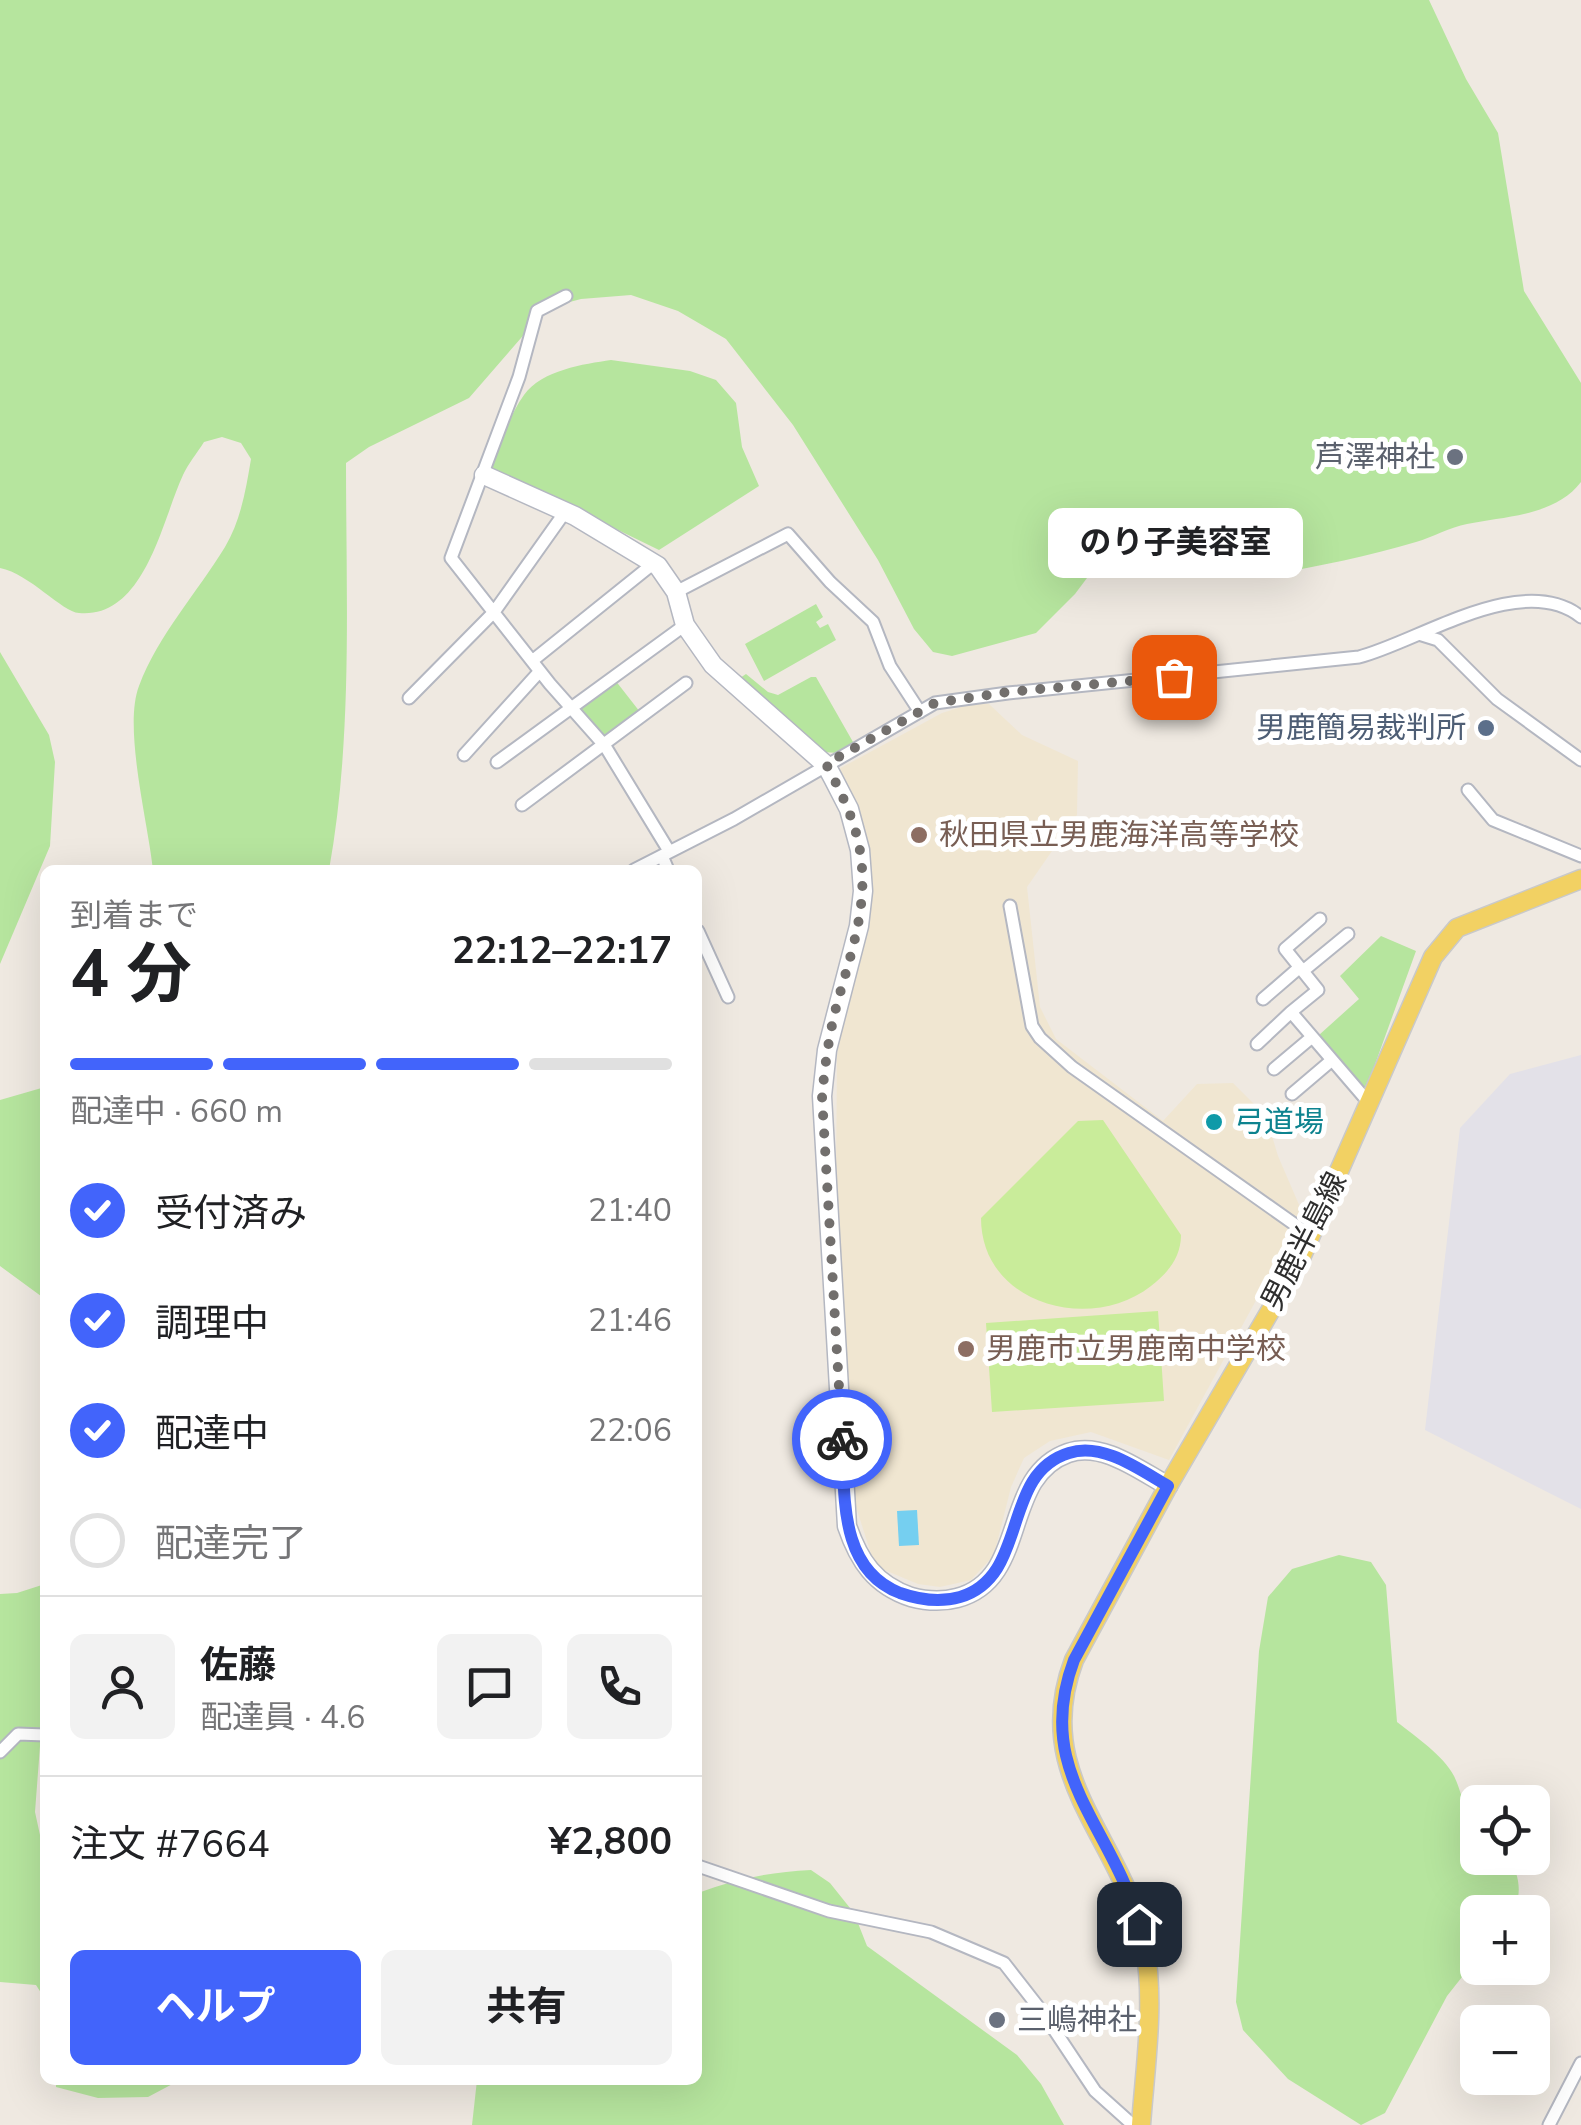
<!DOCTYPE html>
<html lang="ja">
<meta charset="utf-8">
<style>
:root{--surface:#fff;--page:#f2f2f2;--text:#202124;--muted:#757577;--line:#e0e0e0;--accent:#4264fb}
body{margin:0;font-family:"Nunito Sans","Noto Sans JP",sans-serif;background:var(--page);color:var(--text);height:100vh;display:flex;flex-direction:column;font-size:38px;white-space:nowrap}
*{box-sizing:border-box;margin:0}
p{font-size:32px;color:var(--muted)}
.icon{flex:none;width:55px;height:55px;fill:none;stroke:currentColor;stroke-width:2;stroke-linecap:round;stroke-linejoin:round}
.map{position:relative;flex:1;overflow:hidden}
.sheet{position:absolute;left:40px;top:865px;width:662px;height:1220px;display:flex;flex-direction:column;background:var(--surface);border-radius:15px;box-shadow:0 10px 40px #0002}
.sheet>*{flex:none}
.tools{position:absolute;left:1460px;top:1785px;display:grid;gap:20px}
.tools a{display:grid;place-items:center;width:90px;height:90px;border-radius:15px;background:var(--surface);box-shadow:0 10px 40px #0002;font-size:50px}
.pin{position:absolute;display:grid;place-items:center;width:85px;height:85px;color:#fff;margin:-42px;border-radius:20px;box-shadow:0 5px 15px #0006}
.courier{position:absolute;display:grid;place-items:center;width:100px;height:100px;margin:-50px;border:8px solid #4264fb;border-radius:50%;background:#fff;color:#222;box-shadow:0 2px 12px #0007}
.bubble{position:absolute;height:70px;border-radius:15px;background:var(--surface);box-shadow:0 10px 40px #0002;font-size:32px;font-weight:700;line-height:70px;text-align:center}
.head em{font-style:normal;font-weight:700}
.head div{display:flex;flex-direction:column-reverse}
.head{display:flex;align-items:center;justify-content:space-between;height:170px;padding:0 30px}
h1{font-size:65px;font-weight:700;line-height:75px}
.bar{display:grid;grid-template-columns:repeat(4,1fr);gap:15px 10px;align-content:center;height:120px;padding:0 30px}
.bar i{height:12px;border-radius:8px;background:var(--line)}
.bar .selected{background:var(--accent)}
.bar p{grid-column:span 4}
.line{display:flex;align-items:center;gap:25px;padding:0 30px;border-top:2px solid var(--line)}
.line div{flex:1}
.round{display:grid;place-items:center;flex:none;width:105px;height:105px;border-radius:15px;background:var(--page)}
ol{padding:0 30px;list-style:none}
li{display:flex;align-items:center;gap:30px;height:110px}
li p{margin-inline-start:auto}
li .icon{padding:10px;border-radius:50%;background:var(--accent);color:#fff;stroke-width:4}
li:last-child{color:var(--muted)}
li i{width:55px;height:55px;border:5px solid var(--line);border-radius:50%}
.action{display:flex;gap:20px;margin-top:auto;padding:20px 30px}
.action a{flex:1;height:115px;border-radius:15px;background:var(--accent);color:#fff;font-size:40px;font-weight:700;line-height:115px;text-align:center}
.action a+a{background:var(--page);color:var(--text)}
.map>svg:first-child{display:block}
</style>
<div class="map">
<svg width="1581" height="2125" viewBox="0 0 1581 2125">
<rect width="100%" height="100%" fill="#efe9e1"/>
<path fill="#e3e1e8" d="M1581 1055V1509L1425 1430 1460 1128 1510 1074Z"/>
<path fill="#f0e6d1" d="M974 703 989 704 1022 735 1078 761 1077 815 1027 887 1040 1007 1056 1039 1163 1121 1197 1084 1233 1083 1266 1116 1278 1156 1303 1214 1169 1460 1091 1432 1050 1441 1024 1458 1011 1487 994 1555 971 1580 940 1587 918 1584 875 1566 855 1504 836 1179 837 1056 844 1000 870 908 868 862 837 770 942 713Z"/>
<path fill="#b6e59e" d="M0 0H1429L1466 79 1498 133 1524 291 1581 383V482C1555 516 1506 516 1467 524 1450 527 1433 537 1416 542 1365 557 1309 569 1256 576L1232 559 1141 522 1120 534 1075 594 1036 633 952 656 933 652 914 629 878 560 793 425 726 339 678 311 631 295 581 299 547 308 469 398 369 447 346 463C346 597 353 737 329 870H153C148 822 123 728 139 686 158 635 197 593 225 547 241 520 246 489 251 459L241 443 222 437 204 442C197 453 188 464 183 475 162 520 145 619 79 613 62 612 30 574 0 568Z
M611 360 690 371 716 380 736 403 742 447 759 486 659 550 491 468C501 445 509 415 524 395 542 370 584 364 611 360Z
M816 604 823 617 816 622 820 628 828 624 836 640 764 681 745 644Z
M0 652 49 735 55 762 50 846 0 964Z
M746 674 768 692 778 695 811 677H816L853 742 839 753 822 752 740 678Z
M615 680 640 712 604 741 576 706Z
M1381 936 1416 951 1365 1092 1319 1035 1359 999 1340 976Z
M45 1087V1299L0 1266V1100Z
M1339 1555 1371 1562 1386 1585 1397 1722C1416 1737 1443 1755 1454 1776 1463 1795 1463 1810 1477 1826L1478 1858H1507C1520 1871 1523 1897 1512 1912H1478L1477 1958 1447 1996 1385 2113 1361 2125 1288 2079 1243 2030 1236 2002 1259 1651 1268 1597 1292 1569Z
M45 1584V1729L41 1733 35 1812 45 1858V1999L36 1985 0 1982V1594L17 1593Z
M811 1870 830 1883 854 1913 867 1946 1017 2055 1041 2084 1064 2125H472L477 2080H698V1893C735 1879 771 1872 811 1870Z
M56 2080H180L148 2097 98 2098 56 2087Z"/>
<path fill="#c9ec9a" d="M1103 1120 1181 1235C1181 1257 1168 1273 1151 1286 1090 1334 981 1304 981 1218L1078 1121Z
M1158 1311 1164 1401 992 1412 986 1323Z"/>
<path fill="#75cff0" d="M917 1510 919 1545 899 1546 897 1511Z"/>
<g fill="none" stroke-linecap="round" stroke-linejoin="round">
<defs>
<path id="street" d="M566 296 537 311 519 377 451 558 550 684 605 746 669 851
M676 592 788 534 830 582 873 622 890 666 920 712
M1422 635 1438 640 1497 699 1581 760
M532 661 654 563
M409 698 494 612 565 512
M464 755 540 671
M497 762 685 625
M1468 790 1493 820 1581 856
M522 805 686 683
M662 856 668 870
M634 870 734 819 935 703 1008 693 1359 657C1418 642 1522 570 1581 617
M1010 906 1032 1026 1040 1038 1072 1067 1311 1236
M1320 919 1285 949 1318 990 1291 1012 1370 1104
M698 931 728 997
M1303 971 1348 934
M1263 999 1300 967
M1257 1044 1291 1012
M1274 1069 1312 1037
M1292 1094 1332 1060
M0 1752 18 1734 45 1735
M698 1866 829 1911 931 1932 1004 1963 1043 2013 1095 2091 1133 2125
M1549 2125 1581 2063"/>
<path id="secondary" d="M484 475 575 516 658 566 676 592 685 625 713 665 826 765 833 778 849 809 860 850 863 891 859 926 827 1050 822 1096 847 1526C859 1561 875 1585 911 1597 926 1601 942 1602 957 1598 1030 1579 1000 1477 1068 1453 1102 1441 1139 1470 1168 1486"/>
<path id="primary" d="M1141 2125C1145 2068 1155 2005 1145 1948 1125 1839 1029 1779 1074 1660L1168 1486 1300 1260 1433 957 1457 928 1581 879"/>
</defs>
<use href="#street" stroke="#b4b7c1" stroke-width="15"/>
<use href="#secondary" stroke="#b4b7c1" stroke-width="21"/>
<use href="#primary" stroke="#c9c9c9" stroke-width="21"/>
<use href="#street" stroke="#fff" stroke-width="11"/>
<use href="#secondary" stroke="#fff" stroke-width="18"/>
<use href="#primary" stroke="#f2d163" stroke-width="18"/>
</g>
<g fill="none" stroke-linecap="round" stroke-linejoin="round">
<path stroke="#726f6d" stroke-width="10" stroke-dasharray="0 18" d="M842 1439 822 1096C825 1065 829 1034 837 1004 851 953 869 905 860 851 855 820 841 792 826 764L935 703 1008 692 1174 677"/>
<path stroke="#4264fb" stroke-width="12" d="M842 1439C845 1494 838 1569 900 1593 920 1600 939 1603 960 1597 1030 1576 1000 1474 1069 1453 1103 1442 1140 1470 1168 1486L1074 1660C1032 1772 1112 1825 1139 1924"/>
</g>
<g fill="#6b7280" stroke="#fff" stroke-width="4">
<circle cx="1455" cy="457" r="10"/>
<circle cx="997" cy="2020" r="10"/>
</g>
<circle fill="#5c6f8a" stroke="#fff" stroke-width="4" cx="1486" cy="728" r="10"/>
<g fill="#8d6e63" stroke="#fff" stroke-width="4">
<circle cx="919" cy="835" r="10"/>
<circle cx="966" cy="1349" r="10"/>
</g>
<circle fill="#0f9aa8" stroke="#fff" stroke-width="4" cx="1214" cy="1122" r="10"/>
<g text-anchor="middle" stroke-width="10" stroke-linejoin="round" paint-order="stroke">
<g font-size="30" fill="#5b616d" stroke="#fff" text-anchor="end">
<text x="1435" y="467">芦澤神社</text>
<text x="1017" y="2030" text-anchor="start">三嶋神社</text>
</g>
<g font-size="30" fill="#4e5e75" stroke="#fff" text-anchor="end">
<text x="1466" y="738">男鹿簡易裁判所</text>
</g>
<g font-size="30" fill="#785e54" stroke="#fff" text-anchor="start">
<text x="939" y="845">秋田県立男鹿海洋高等学校</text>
<text x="986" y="1359">男鹿市立男鹿南中学校</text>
</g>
<g font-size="30" fill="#0d838f" stroke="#fff" text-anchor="start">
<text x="1234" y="1132">弓道場</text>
</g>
<g font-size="30" fill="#2e2e2e" stroke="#fff">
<text transform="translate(1304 1241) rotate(-63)" y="10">男鹿半島線</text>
</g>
</g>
</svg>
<div class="tools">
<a><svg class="icon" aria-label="locate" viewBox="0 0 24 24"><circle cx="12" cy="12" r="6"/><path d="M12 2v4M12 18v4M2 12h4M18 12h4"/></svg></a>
<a>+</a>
<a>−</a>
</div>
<div class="pin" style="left:1174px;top:677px;background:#ea580c"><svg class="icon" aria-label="bag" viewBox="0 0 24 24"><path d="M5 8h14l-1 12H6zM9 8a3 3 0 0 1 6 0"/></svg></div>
<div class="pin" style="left:1139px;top:1924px;background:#1f2937"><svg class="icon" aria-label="home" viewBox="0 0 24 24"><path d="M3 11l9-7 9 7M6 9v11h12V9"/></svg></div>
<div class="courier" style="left:842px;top:1439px"><svg class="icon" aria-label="bike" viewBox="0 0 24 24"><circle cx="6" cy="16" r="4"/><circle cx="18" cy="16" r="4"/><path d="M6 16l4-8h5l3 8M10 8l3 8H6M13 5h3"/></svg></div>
<div class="bubble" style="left:1048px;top:508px;width:255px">のり子美容室</div>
<section class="sheet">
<div class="head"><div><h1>4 分</h1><p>到着まで</p></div><em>22:12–22:17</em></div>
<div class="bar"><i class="selected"></i><i class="selected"></i><i class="selected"></i><i></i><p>配達中 · 660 m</p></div>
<ol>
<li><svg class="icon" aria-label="check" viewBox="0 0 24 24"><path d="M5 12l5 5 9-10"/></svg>受付済み<p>21:40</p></li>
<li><svg class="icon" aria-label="check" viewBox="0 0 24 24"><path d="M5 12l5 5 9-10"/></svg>調理中<p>21:46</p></li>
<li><svg class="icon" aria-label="check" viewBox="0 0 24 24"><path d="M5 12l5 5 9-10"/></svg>配達中<p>22:06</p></li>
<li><i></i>配達完了</li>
</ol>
<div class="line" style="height:180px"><a class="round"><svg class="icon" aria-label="person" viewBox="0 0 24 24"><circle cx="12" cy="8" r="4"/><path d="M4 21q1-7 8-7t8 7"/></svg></a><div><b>佐藤</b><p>配達員 · 4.6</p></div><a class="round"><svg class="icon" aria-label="chat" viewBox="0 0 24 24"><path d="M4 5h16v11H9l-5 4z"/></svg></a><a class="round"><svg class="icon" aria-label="phone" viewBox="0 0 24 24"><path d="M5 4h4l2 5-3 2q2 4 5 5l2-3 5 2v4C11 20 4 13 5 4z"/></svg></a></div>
<div class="line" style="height:130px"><div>注文 #7664</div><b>¥2,800</b></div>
<div class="action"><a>ヘルプ</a><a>共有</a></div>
</section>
</div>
